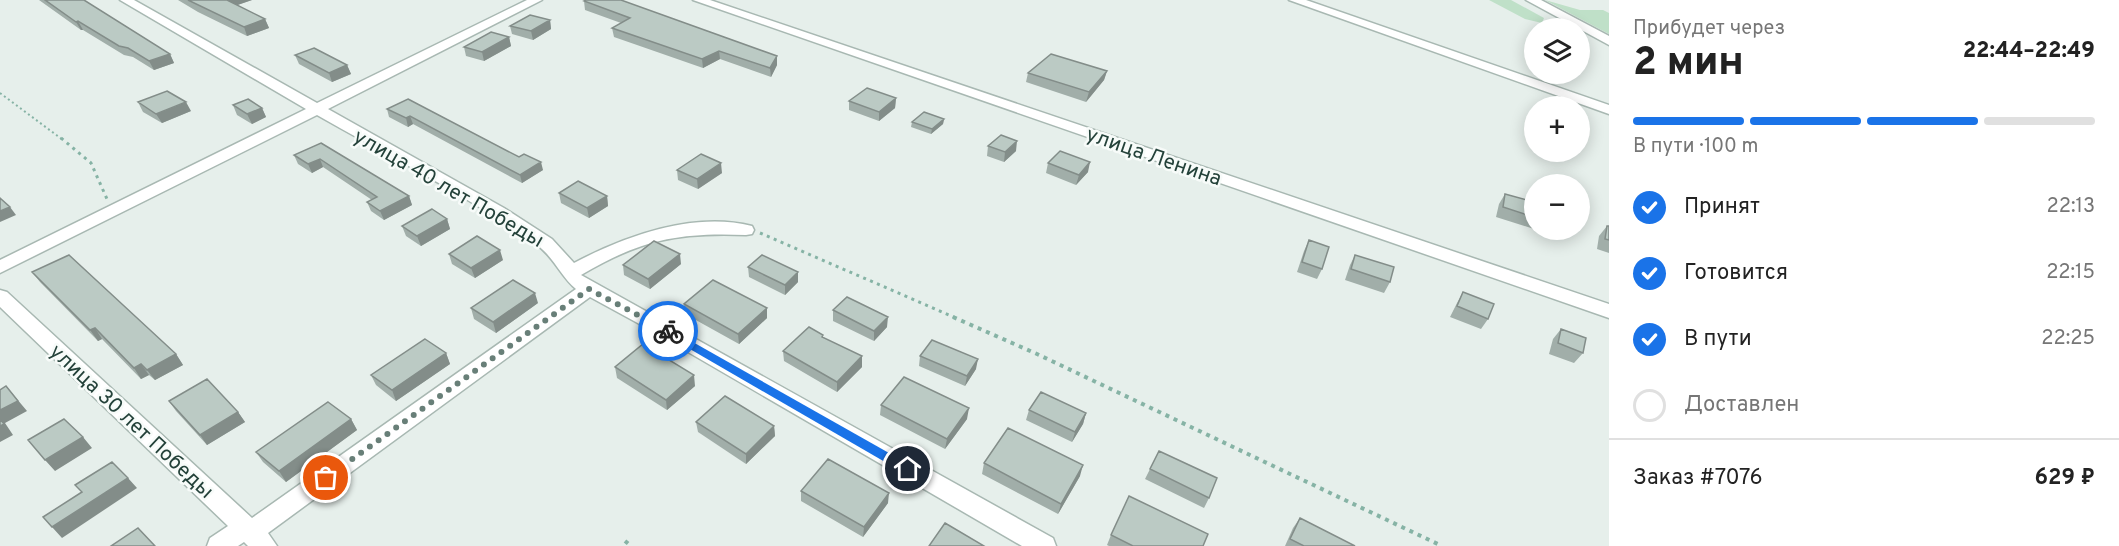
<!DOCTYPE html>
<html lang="ru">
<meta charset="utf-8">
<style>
:root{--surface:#fff;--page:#f2f2f2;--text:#222;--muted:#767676;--line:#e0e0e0;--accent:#1a73e8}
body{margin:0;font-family:Overpass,sans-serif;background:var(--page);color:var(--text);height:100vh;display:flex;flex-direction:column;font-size:22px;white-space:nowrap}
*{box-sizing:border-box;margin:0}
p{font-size:20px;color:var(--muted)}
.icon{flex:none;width:33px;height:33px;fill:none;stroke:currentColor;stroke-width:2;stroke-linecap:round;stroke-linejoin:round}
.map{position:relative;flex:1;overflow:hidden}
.details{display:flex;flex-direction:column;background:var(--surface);width:510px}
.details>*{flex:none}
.controls{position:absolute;left:1524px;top:18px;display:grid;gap:12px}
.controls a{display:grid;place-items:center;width:66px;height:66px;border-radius:50%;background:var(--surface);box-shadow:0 3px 15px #0003;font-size:30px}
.pin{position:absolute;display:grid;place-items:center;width:51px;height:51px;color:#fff;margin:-26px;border:3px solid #fff;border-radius:50%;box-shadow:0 2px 6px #0007}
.courier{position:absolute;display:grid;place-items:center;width:60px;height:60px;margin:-30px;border:4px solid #1a73e8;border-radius:50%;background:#fff;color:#222;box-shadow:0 2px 8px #0007}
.overview em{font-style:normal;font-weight:800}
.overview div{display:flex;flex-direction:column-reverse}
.overview{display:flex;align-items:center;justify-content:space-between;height:102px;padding:0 24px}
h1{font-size:39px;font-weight:800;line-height:45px}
.bar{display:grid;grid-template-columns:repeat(4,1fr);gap:9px 6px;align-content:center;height:72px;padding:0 24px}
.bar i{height:8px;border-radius:4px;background:var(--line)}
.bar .on{background:var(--accent)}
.bar p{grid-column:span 4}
.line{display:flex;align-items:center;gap:15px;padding:0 24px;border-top:2px solid var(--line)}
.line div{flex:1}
ol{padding:0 24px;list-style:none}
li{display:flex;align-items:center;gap:18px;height:66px}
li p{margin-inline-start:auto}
li .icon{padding:6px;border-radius:50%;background:var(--accent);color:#fff;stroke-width:4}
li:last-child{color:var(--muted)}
li i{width:33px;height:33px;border:3px solid var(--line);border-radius:50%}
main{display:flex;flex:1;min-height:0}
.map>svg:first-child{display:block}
</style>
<main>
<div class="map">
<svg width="1609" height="546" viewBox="0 0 1609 546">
<rect width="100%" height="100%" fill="#e6efeb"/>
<path fill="#bfe0c8" d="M1489 0H1511L1544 18 1542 23 1525 19Z
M1545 0 1580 10H1603L1609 13V34Z"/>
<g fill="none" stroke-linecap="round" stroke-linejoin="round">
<defs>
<path id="minor" d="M120 0H134L317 103 527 0H542L328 109 504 208 552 239 574 263C625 236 694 211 752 226L754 230 752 234 746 235C678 232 640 240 581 275L1053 538 1056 546H1022L645 327 590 297 268 533 277 546H248L244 542 238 546H207L210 538 228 526 0 307V290L7 292 252 518 576 289C561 277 554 257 537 245 468 196 391 157 317 115L0 273V260L306 109Z
M693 0H710L1609 304V318Z
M1289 0H1306L1609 105V114Z
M1526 0H1541L1609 36V45Z"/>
</defs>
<use href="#minor" stroke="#a8b8b2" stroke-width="3"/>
<path stroke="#86b3a5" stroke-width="2" stroke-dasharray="2 3" stroke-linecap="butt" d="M0 93 63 140"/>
<path stroke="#86b3a5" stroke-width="3" stroke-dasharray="3 4.5" stroke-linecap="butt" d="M61 138 91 163 107 199
M760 233 956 318"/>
<path stroke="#86b3a5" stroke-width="4" stroke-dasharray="4 5" stroke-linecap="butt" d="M953 317 1037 354 1442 546
M625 541 631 546"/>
<use href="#minor" fill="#fff" fill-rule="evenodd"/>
</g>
<path fill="#a1aea9" d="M39 0H84L170 54 174 63 154 70 133 57 124 55 83 30H81Z
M178 0H252L237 5 265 19 269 28 247 36 198 12Z
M584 1 777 65 771 77 720 59 703 68 614 37 612 28 621 23 585 10Z
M550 20 551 29 533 40 512 34 510 26Z
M509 37 511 46 484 61 466 56 464 47Z
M295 55 347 65 351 74 332 82 299 64Z
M1107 71 1104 80 1086 102 1026 82 1028 73Z
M896 98 895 108 879 121 849 110V101Z
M408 99 519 157 543 170 522 183 413 124 408 127 389 117 387 109Z
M138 102 191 111 162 123 143 112Z
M233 105 262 108 266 117 252 124 237 115Z
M944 119 943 124 931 134 911 127 912 122Z
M321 143 409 196 412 205 384 220 371 211 367 202 372 200 323 167 312 173 298 164 294 155Z
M988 146 1016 151 1004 162 987 156Z
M1542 152H1571L1565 161 1541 154Z
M1048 163 1088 172 1076 185 1046 173Z
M677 170 722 173 698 189 678 180Z
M559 193 607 196 608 206 589 218 561 203Z
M1505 194 1534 202V229L1496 217 1499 204Z
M447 219 450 229 421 246 406 236 402 226Z
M1607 226H1609V253L1597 249 1599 236Z
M1309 240 1322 269 1317 279 1297 272 1304 251Z
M449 254 503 260 475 278 452 264Z
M1355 255 1390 282 1384 293 1345 280 1350 265Z
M681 264 650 289 624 275 623 265Z
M748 267 798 272V282L785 295 749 277Z
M32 272 176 354 183 365 155 380 149 375 141 379 102 339 98 341 40 282Z
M1463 292 1488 319 1481 329 1450 317 1457 303Z
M538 303 496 333 474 319 471 308Z
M684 304 767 308V318L739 344 685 314Z
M833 310 887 327 874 341 833 321Z
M1561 329 1583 353 1574 363 1549 354 1553 339Z
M823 337 862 367 837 392 784 361 783 351Z
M446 353 450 364 396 401 376 385 371 375Z
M920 356 976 369 965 386 919 366Z
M615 367 695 386 667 410 617 378Z
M169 401 238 412 245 422 207 445 176 411Z
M881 405 967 419 945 449 880 415Z
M1029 410 1086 413 1083 424 1072 442 1026 420Z
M351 419 357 430 286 482 263 462 256 452Z
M696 422 774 426 775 436 746 464 698 432Z
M984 463 1080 476 1058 514 982 474Z
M1150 469 1209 498 1204 508 1145 479Z
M801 491 888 503 863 537 801 501Z
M1300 518 1355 546H1285L1293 528Z
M1111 535 1203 546H1109L1107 545Z"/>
<path fill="#838d89" d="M226 0H252L229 8Z
M265 19 269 28 247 36 244 27Z
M550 20 551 29 533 40 531 31Z
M78 21 83 30H81L76 22Z
M509 37 511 46 484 61 482 52Z
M719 51 720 59 703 68 702 59Z
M170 54 174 63 154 70 149 61Z
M777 56V65L771 77 770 68Z
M347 65 351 74 332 82 329 73Z
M1107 71 1104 80 1086 102 1089 92Z
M896 98 895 108 879 121V112Z
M186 102 191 111 162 123 156 114Z
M262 108 266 117 252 124 247 114Z
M410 116 413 124 408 127 406 118Z
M944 119 943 124 931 134 932 129Z
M1017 141 1016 151 1004 162 1005 152Z
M320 159 323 167 312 173 308 164Z
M541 162 543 170 522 183 520 175Z
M1090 162 1088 172 1076 185 1079 175Z
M721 163 722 173 698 189 697 179Z
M409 196 412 205 384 220 380 211Z
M607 196 608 206 589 218 587 208Z
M10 207 16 215 0 222V211Z
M447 219 450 229 421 246 417 236Z
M500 250 503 260 475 278 471 268Z
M680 254 681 264 650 289 648 279Z
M798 272V282L785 295V285Z
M535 293 538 303 496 333 493 322Z
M767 308V318L739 344 738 334Z
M888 317 887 327 874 341V331Z
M95 328 102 339 98 341 90 330Z
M446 353 450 364 396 401 392 390Z
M176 354 183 365 155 380 147 370Z
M862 356V367L837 392V382Z
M978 359 976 369 965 386 967 376Z
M141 364 149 375 141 379 134 368Z
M694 375 695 386 667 410 666 400Z
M6 386 27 411 5 423 13 435 0 442V410Z
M969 408 967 419 945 449 947 439Z
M238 412 245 422 207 445 200 435Z
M1086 413 1083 424 1072 442 1075 432Z
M351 419 357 430 286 482 279 471Z
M774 426 775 436 746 464V454Z
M83 437 92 448 55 471 45 460Z
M1083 465 1080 476 1058 514 1061 504Z
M128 478 137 488 62 538 52 527Z
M889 493 888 503 863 537 864 527Z"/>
<path fill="#bbcac4" stroke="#838d89" stroke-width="1.5" d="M45 0H84L170 54 149 61 128 48 119 46 78 21 76 22Z
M188 0H227L265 19 244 27Z
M586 0H621L777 56 770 68 719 51 702 59 612 28 630 18 584 1Z
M530 15 550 20 531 31 510 26Z
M491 32 509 37 482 52 464 47Z
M314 48 347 65 329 73 295 55Z
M1051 54 1107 71 1089 92 1028 73Z
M867 88 896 98 879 112 849 101Z
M167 91 186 102 156 114 138 102Z
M248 99 262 108 247 114 233 105Z
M408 99 519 157 524 154 541 162 520 175 410 116 406 118 387 109Z
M924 112 944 119 932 129 912 122Z
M1001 135 1017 141 1005 152 988 146Z
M321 143 409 196 380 211 367 202 377 197 320 159 308 164 294 155Z
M1060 151 1090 162 1079 175 1048 163Z
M701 154 721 163 697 179 677 170Z
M578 181 607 196 587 208 559 193Z
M1505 194 1534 202V217L1503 207Z
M0 198 10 207 0 211Z
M432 209 447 219 417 236 402 226Z
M1607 226H1609V240L1605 239Z
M477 236 500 250 471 268 449 254Z
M1309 240 1329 247 1322 269 1302 262Z
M654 241 680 254 648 279 623 265Z
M69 255 176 354 147 370 141 364 134 368 95 328 90 330 32 272Z
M762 255 798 272 785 285 748 267Z
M1355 255 1394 267 1390 282 1351 269Z
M513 280 535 293 493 322 471 308Z
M713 280 767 308 738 334 684 304Z
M1463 292 1494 304 1488 319 1457 306Z
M847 297 888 317 874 331 833 310Z
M809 327 823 335 822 337 862 356 837 382 783 351Z
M1561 329 1586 338 1583 353 1558 343Z
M425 339 446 353 392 390 371 375Z
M932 340 978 359 967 376 920 356Z
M643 344 694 375 666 400 615 367Z
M904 377 969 408 947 439 881 405Z
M207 379 238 412 200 435 169 401Z
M6 386 18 401 0 410V390Z
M1041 392 1086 413 1075 432 1029 410Z
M725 396 774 426 746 454 696 422Z
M328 402 351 419 279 471 256 452Z
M0 419 4 424 0 426Z
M64 419 83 437 45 460 28 440Z
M1008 428 1083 465 1061 504 984 463Z
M1159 451 1217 478 1209 498 1150 469Z
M828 459 889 493 864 527 801 491Z
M112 462 128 478 52 527 43 517 82 492 75 485Z
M1129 496 1208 534 1203 546H1133L1111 535Z
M1300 518 1355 546H1304L1290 539Z
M945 523 984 546H929Z
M138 528 155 546H111Z"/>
<path fill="#1a73e8" d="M668 328 912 466V473H904L664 334 663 331Z"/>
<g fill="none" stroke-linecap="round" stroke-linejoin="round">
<path stroke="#687f78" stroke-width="6" stroke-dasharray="0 10.8" d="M326 478 589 289 668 331"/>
</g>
<g text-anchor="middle" stroke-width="5" stroke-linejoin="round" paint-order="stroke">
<g font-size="21" fill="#24423a" stroke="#f7fbf9">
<text transform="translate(1154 156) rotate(19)" y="7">улица Ленина</text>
<text transform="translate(449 188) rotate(30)" y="7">улица 40 лет Победы</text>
<text transform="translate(132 421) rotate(43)" y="7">улица 30 лет Победы</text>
</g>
</g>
</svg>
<div class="controls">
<a><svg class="icon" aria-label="layers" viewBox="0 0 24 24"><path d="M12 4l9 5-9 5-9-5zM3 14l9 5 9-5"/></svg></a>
<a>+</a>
<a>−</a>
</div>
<div class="pin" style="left:326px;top:478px;background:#ea580c"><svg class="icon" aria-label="bag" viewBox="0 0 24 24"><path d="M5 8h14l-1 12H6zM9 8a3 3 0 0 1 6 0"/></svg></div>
<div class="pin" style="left:908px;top:469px;background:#1f2937"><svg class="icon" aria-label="home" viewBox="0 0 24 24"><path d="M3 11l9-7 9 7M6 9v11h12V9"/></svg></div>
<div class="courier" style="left:668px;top:331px"><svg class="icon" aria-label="bike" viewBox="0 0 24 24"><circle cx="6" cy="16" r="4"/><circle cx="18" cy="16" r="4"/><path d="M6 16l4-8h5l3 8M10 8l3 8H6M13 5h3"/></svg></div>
</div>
<section class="details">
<div class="overview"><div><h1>2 мин</h1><p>Прибудет через</p></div><em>22:44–22:49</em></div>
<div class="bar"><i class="on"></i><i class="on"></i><i class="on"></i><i></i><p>В пути · 100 m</p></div>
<ol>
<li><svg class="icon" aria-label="check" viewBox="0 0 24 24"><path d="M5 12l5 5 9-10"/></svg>Принят<p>22:13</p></li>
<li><svg class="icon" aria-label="check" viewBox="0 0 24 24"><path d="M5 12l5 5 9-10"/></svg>Готовится<p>22:15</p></li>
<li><svg class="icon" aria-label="check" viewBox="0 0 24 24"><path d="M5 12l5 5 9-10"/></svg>В пути<p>22:25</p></li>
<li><i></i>Доставлен</li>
</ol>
<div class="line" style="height:78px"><div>Заказ #7076</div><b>629 ₽</b></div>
</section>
</main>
